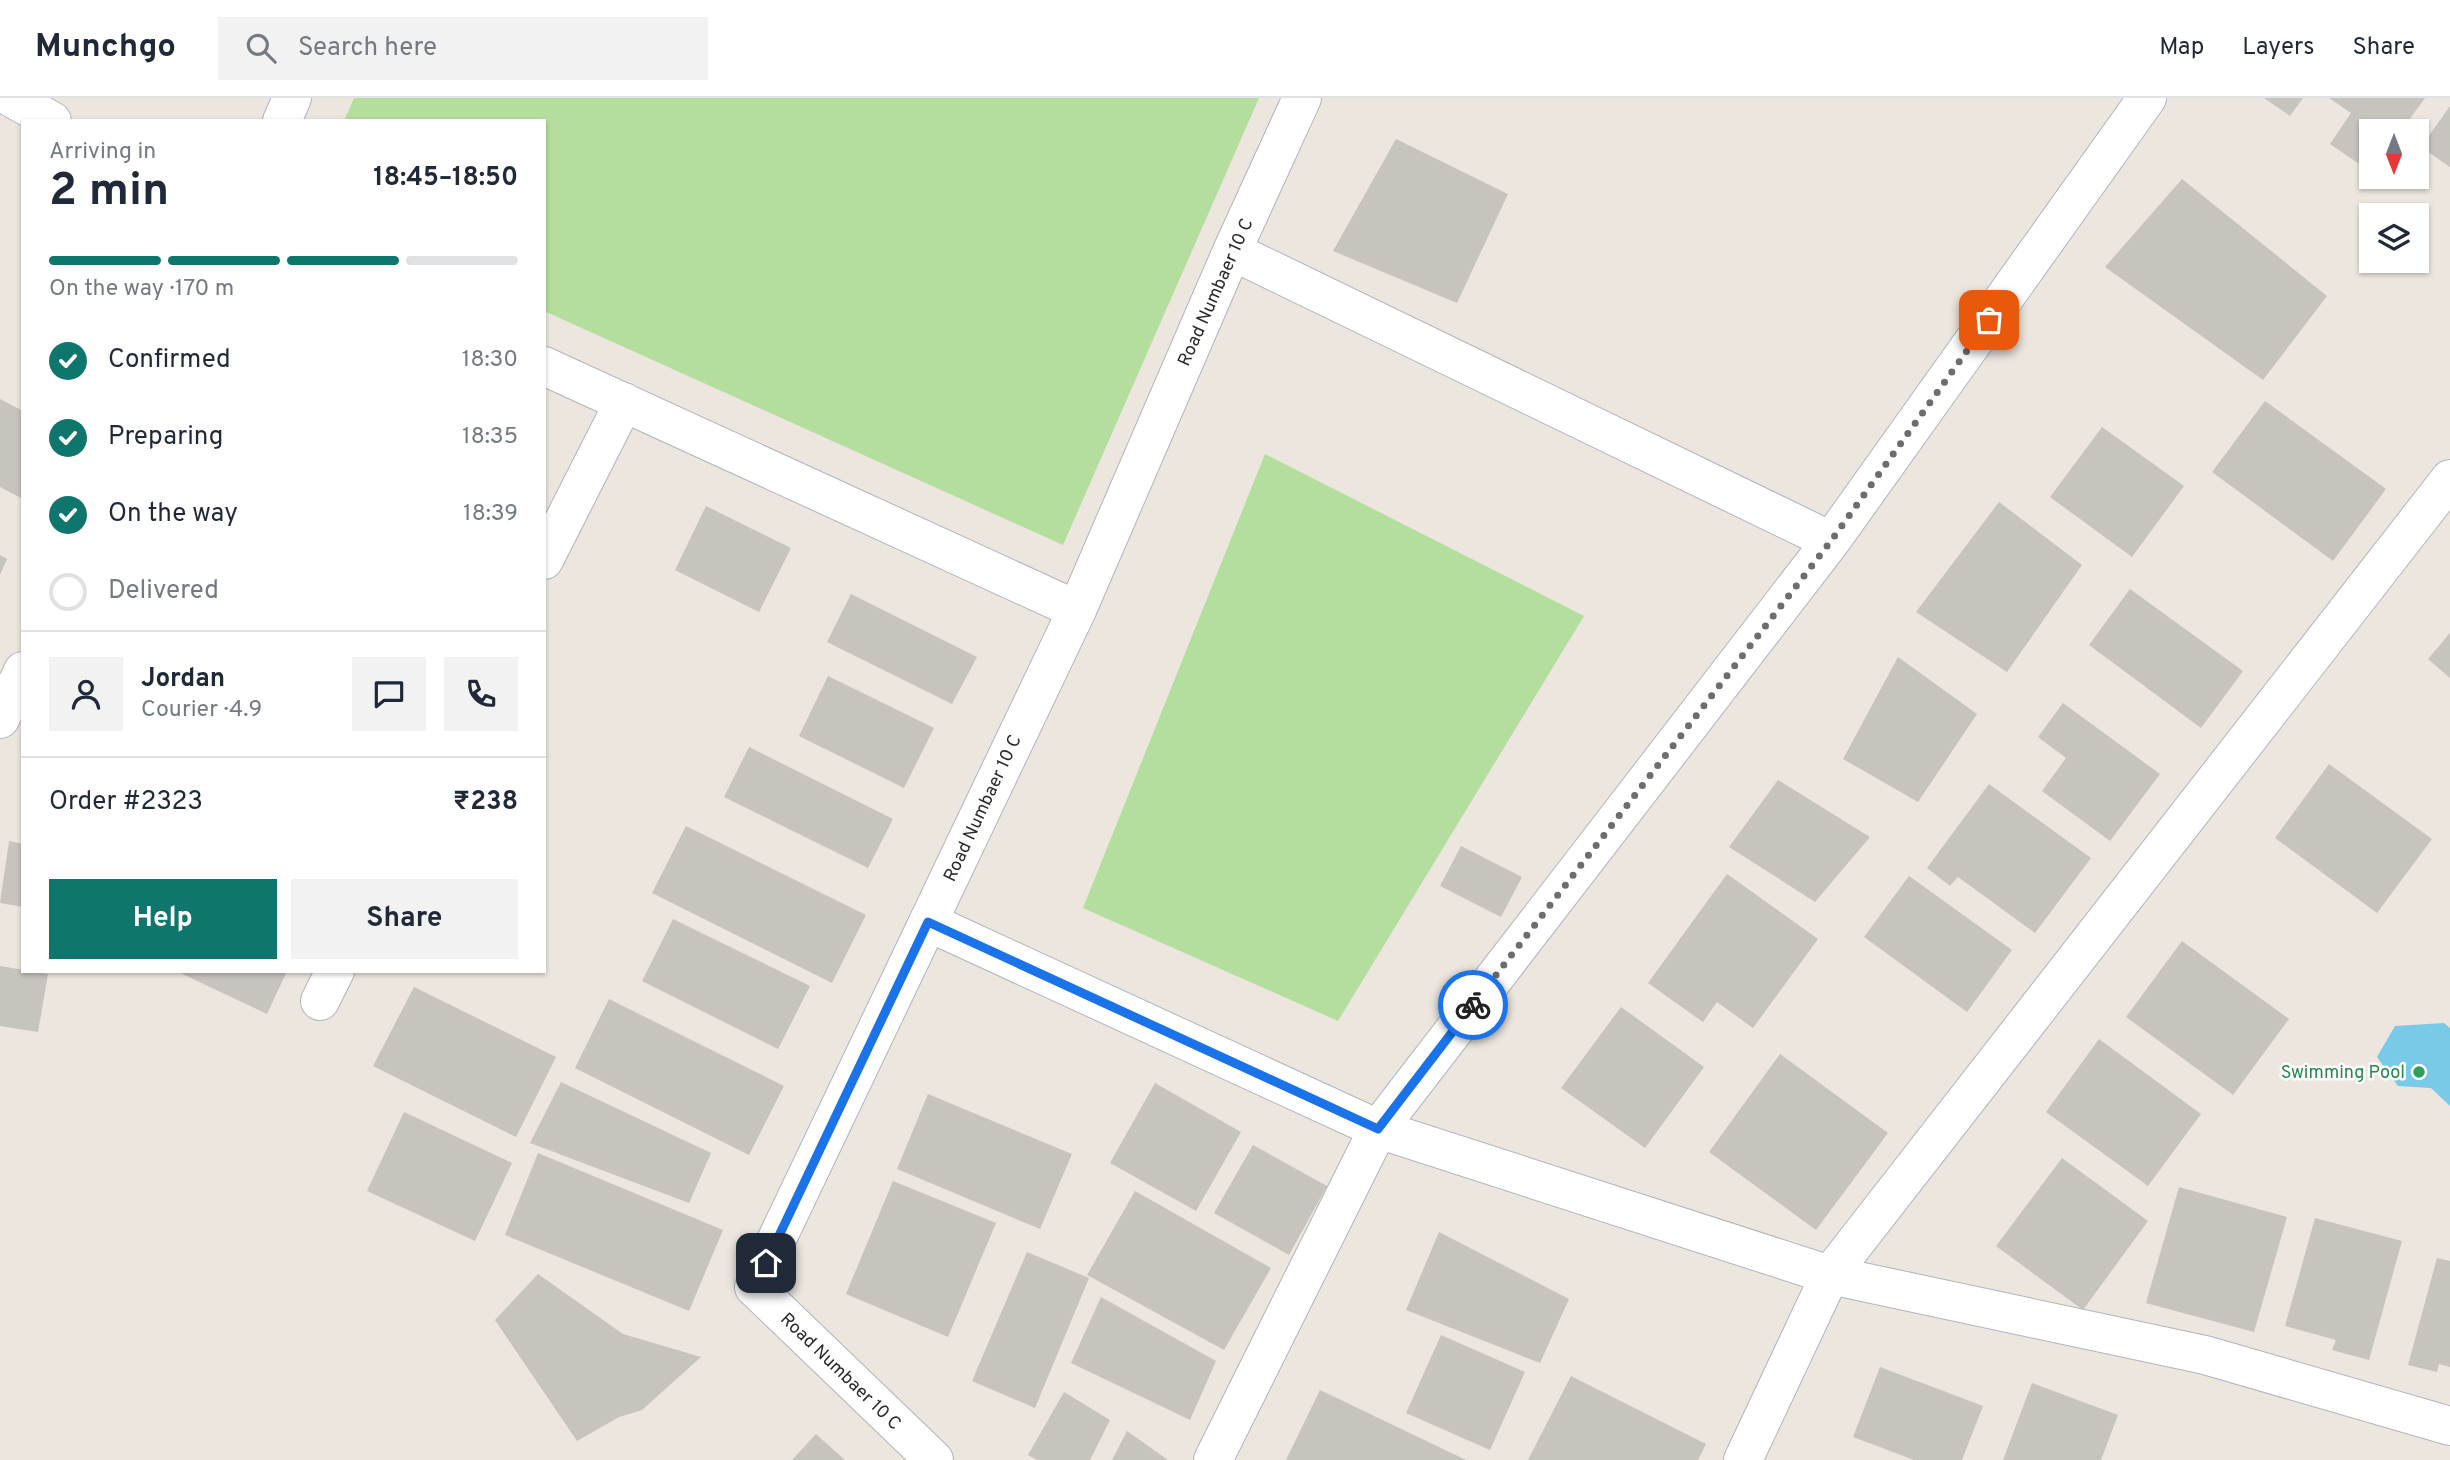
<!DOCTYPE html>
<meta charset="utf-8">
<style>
:root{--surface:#fff;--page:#f2f2f3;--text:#1f2937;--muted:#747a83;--line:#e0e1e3;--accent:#0f766e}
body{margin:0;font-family:Overpass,sans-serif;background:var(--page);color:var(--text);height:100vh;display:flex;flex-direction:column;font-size:26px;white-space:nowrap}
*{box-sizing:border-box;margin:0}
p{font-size:23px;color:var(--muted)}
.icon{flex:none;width:38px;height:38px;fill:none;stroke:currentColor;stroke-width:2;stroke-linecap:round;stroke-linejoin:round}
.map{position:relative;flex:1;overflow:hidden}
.side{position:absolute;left:21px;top:21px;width:525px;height:854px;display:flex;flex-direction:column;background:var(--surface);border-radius:0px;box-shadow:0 2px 5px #0004}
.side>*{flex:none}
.needle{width:46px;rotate:180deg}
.fabs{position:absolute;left:2359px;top:21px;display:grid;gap:14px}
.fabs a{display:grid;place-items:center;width:70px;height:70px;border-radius:0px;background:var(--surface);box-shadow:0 2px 5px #0004;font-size:35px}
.pin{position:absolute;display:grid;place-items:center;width:60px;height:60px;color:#fff;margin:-30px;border-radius:14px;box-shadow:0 4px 10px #0006}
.courier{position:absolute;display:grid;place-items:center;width:70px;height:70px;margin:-35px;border:5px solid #1a73e8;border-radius:50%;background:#fff;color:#222;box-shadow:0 2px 9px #0007}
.summary em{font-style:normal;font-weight:700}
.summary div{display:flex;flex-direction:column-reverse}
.summary{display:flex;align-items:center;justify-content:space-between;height:119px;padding:0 28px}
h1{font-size:46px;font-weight:700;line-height:52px}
.bar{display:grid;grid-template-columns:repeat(4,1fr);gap:10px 7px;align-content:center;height:84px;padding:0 28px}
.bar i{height:9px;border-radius:5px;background:var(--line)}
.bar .on{background:var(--accent)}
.bar p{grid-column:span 4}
.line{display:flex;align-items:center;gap:18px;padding:0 28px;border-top:2px solid var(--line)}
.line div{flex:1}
.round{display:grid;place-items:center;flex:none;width:74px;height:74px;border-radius:0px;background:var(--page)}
ol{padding:0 28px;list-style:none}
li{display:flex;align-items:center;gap:21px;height:77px}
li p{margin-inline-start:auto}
li .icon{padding:7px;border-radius:50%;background:var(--accent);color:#fff;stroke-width:4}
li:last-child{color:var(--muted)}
li i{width:38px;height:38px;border:4px solid var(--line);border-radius:50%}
.primary-button{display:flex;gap:14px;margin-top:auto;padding:14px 28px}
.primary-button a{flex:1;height:80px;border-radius:0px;background:var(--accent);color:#fff;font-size:28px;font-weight:700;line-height:80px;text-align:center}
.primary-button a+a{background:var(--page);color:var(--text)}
header{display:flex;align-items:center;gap:42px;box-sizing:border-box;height:98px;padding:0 35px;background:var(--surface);border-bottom:2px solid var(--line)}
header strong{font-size:33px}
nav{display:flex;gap:38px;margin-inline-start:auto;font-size:24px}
.search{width:490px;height:63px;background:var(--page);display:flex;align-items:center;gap:18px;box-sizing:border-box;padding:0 24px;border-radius:0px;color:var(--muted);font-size:26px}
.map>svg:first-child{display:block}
</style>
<header>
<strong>Munchgo</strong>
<div class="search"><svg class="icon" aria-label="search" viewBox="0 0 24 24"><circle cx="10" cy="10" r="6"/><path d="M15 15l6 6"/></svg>Search here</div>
<nav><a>Map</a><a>Layers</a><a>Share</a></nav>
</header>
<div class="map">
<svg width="2450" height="1362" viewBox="0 0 2450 1362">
<rect width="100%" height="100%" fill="#ece6de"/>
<path fill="#b4de9e" d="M354 0H1259L1063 447 544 213V23H344Z
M1265 356 1584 518 1338 923 1083 810Z"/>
<path fill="#78cae6" d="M2444 925 2450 930V1008L2431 990 2398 988 2377 959 2395 928Z"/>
<path fill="#c7c3bd" d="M2264 0H2303L2290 18Z
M2329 0H2425L2401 33H2371V74L2330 46 2351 15Z
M2450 8V69L2421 49Z
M1396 41 1508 96 1457 205 1333 153Z
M2182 81 2327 198 2263 282 2105 169Z
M0 301 23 313V401L0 389Z
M2265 303 2386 391 2333 463 2212 374Z
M2102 329 2184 388 2132 459 2050 399Z
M1999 404 2082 467 2007 574 1916 514Z
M706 408 791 450 759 514 675 472Z
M0 457 7 461 0 477Z
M2130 491 2243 573 2201 630 2089 547Z
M851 496 977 559 952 606 827 544Z
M2450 535V580L2428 561Z
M1898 559 1977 616 1918 704 1843 661Z
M828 578 934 630 904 690 799 638Z
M2063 605 2160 676 2110 743 2042 693 2066 660 2038 639Z
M749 649 893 721 868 770 724 699Z
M2329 666 2432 741 2377 815 2275 740Z
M1778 682 1870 739 1815 804 1729 749Z
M1989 686 2091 760 2035 835 1958 779 1950 788 1927 770Z
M686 728 866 817 832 885 652 795Z
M9 743 23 746V809L0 805Z
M1461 748 1522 779 1501 819 1440 788Z
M1727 776 1818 841 1753 930 1717 904 1703 924 1648 885Z
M1909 778 2012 852 1967 914 1864 839Z
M673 821 810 888 778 951 642 883Z
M2182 843 2289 921 2233 997 2126 919Z
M0 868 48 876 38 934 0 928Z
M176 873H287L267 916Z
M414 889 556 959 516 1039 373 968Z
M609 901 784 988 749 1057 575 970Z
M1621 909 1704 969 1645 1050 1561 990Z
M2099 941 2201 1016 2148 1088 2046 1014Z
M1780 956 1888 1035 1816 1132 1709 1054Z
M561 984 711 1055 689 1105 530 1045Z
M1155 985 1241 1034 1196 1113 1110 1065Z
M928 996 1072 1056 1040 1131 897 1071Z
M404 1014 512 1065 475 1143 367 1093Z
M1253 1047 1327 1088 1289 1157 1214 1115Z
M538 1055 723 1132 689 1213 505 1137Z
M2062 1060 2148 1123 2083 1212 1996 1148Z
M893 1083 996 1125 948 1239 846 1196Z
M2179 1089 2287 1119 2254 1234 2146 1205Z
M1135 1093 1271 1170 1224 1252 1087 1177Z
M2315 1120 2402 1143 2369 1262 2332 1252 2336 1242 2285 1228Z
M1439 1134 1569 1201 1540 1265 1406 1212Z
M1027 1154 1089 1180 1035 1310 972 1283Z
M2437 1160 2450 1163V1269L2439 1266 2437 1274 2408 1267Z
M538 1176 623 1236 701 1259 642 1312 619 1319 577 1343 495 1222Z
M1101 1199 1216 1263 1190 1322 1071 1265Z
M1441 1237 1525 1274 1490 1352 1406 1315Z
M1880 1269 1983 1308 1962 1362H1914L1853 1339Z
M1571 1278 1706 1346 1698 1362H1528Z
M2032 1285 2118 1317 2101 1362H2003Z
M1320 1292 1466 1362H1286Z
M1064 1294 1110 1322 1090 1362H1037L1028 1357Z
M1127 1333 1168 1362H1112Z
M816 1336 845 1362H792Z"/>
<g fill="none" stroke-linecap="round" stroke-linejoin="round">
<defs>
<path id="minor" d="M12 0 52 23
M282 23 292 0
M1232 153 1831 443
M544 268 1077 512
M544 462 624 304
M0 621 23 573
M928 824 1378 1031 1830 1177 2205 1257 2450 1328
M320 903 335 873
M934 1362 754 1189 1077 512 1232 153 1302 0
M1213 1362 1378 1031 1831 443 2147 0
M1743 1362 1830 1177 2450 381"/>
</defs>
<use href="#minor" stroke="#b1b4bd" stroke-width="40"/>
<use href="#minor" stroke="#fff" stroke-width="38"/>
</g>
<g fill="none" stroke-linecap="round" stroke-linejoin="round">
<path stroke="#6f6c6a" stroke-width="7" stroke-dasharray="0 12.6" d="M1473 907 1831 443 1989 222"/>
<path stroke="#1a73e8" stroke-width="9" d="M766 1165 928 824 1378 1031 1473 907"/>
</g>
<circle fill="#2e9e5b" stroke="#fff" stroke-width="2.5" cx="2419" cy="974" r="7"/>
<g text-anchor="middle" stroke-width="5" stroke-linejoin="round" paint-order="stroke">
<g font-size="18" fill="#2b2b2b" stroke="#fff">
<text transform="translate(1215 194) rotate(-66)" y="6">Road Numbaer 10 C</text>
<text transform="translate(982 710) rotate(-65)" y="6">Road Numbaer 10 C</text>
<text transform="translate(841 1273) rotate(44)" y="6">Road Numbaer 10 C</text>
</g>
<g font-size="18" fill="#27864d" stroke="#fff" text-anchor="end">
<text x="2405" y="980">Swimming Pool</text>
</g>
</g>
</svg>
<div class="fabs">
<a><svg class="needle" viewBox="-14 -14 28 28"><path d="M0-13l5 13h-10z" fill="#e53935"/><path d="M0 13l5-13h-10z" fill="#747a83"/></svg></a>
<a><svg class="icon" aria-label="layers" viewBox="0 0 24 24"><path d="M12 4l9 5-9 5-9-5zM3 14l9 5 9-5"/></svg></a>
</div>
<div class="pin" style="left:1989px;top:222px;background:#ea580c"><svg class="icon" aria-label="bag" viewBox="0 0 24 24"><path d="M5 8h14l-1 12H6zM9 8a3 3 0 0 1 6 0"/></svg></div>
<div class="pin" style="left:766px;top:1165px;background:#1f2937"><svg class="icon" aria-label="home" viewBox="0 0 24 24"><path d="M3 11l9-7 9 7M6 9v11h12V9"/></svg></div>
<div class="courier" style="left:1473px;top:907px"><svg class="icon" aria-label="bike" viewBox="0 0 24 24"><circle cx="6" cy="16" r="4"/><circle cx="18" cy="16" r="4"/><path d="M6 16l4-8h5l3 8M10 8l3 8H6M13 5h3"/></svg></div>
<section class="side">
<div class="summary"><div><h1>2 min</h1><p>Arriving in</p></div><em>18:45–18:50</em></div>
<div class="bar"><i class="on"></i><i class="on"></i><i class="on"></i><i></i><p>On the way · 170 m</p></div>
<ol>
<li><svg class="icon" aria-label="check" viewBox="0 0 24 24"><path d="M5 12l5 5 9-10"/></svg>Confirmed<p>18:30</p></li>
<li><svg class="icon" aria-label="check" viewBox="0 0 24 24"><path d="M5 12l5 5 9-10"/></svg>Preparing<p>18:35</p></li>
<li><svg class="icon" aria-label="check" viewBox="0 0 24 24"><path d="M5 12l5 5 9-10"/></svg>On the way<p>18:39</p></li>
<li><i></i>Delivered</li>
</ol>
<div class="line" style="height:126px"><a class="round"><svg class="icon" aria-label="person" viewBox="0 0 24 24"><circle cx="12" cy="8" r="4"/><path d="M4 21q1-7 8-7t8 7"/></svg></a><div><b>Jordan</b><p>Courier · 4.9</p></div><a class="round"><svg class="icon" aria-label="chat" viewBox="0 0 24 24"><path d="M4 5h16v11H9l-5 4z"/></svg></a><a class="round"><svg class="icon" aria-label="phone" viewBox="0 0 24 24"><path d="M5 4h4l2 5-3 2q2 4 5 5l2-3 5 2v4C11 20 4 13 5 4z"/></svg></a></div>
<div class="line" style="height:91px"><div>Order #2323</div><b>₹238</b></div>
<div class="primary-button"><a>Help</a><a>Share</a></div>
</section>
</div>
